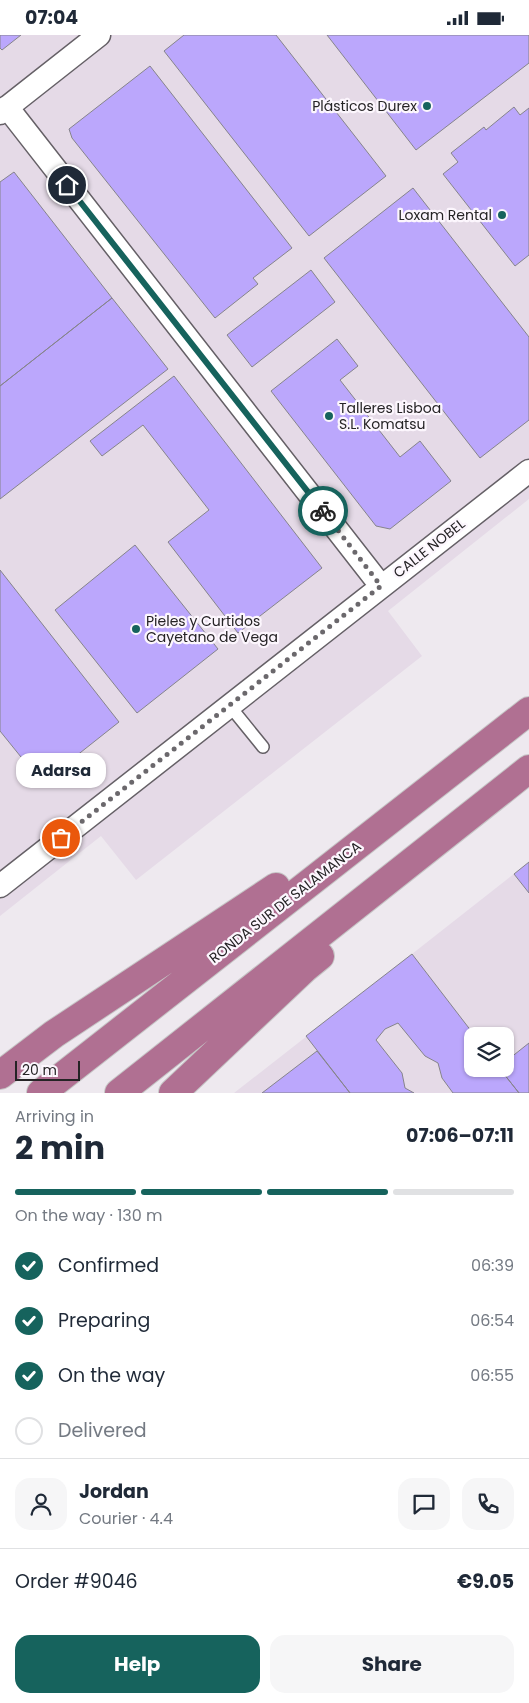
<!DOCTYPE html>
<meta charset="utf-8">
<style>
:root{--surface:#fff;--page:#f6f6f7;--text:#1f2937;--muted:#747a83;--line:#e0e1e3;--accent:#16635d}
body{margin:0;font-family:Poppins,sans-serif;background:var(--page);color:var(--text);height:100vh;display:flex;flex-direction:column;font-size:19px;white-space:nowrap}
*{box-sizing:border-box;margin:0}
p{font-size:16px;color:var(--muted)}
.icon{flex:none;width:28px;height:28px;fill:none;stroke:currentColor;stroke-width:2;stroke-linecap:round;stroke-linejoin:round}
.map{position:relative;height:1058px;overflow:hidden}
.side{display:flex;flex-direction:column;background:var(--surface);flex:1}
.side>*{flex:none}
.controls{position:absolute;left:464px;top:992px;display:grid;gap:10px}
.controls a{display:grid;place-items:center;width:50px;height:50px;border-radius:10px;background:var(--surface);box-shadow:0 1px 4px #0004;font-size:25px}
.scale{position:absolute;left:15px;bottom:12px;width:65px;box-sizing:border-box;padding-left:5px;border:2px solid #252325;border-top:0;font-size:14px;line-height:18px;white-space:nowrap;color:#252325;-webkit-text-stroke:4px #fcf6fd;paint-order:stroke}
.pin{position:absolute;display:grid;place-items:center;width:42px;height:42px;color:#fff;margin:-21px;border:2px solid #fff;border-radius:50%;box-shadow:0 1px 5px #0007}
.courier{position:absolute;display:grid;place-items:center;width:50px;height:50px;margin:-25px;border:4px solid #16635d;border-radius:50%;background:#fff;color:#222;box-shadow:0 1px 6px #0007}
.bubble{position:absolute;height:35px;border-radius:15px;background:var(--surface);box-shadow:0 1px 4px #0004;font-size:16px;font-weight:700;line-height:35px;text-align:center}
.summary em{font-style:normal;font-weight:700}
.summary div{display:flex;flex-direction:column-reverse}
.summary{display:flex;align-items:center;justify-content:space-between;height:85px;padding:0 15px}
h1{font-size:32px;font-weight:700;line-height:38px}
.bar{display:grid;grid-template-columns:repeat(4,1fr);gap:8px 5px;align-content:center;height:60px;padding:0 15px}
.bar i{height:6px;border-radius:4px;background:var(--line)}
.bar .on{background:var(--accent)}
.bar p{grid-column:span 4}
.line{display:flex;align-items:center;gap:12px;padding:0 15px;border-top:1px solid var(--line)}
.line div{flex:1}
.round{display:grid;place-items:center;flex:none;width:52px;height:52px;border-radius:15px;background:var(--page)}
ol{padding:0 15px;list-style:none}
li{display:flex;align-items:center;gap:15px;height:55px}
li p{margin-inline-start:auto}
li .icon{padding:5px;border-radius:50%;background:var(--accent);color:#fff;stroke-width:4}
li:last-child{color:var(--muted)}
li i{width:28px;height:28px;border:2px solid var(--line);border-radius:50%}
.button{display:flex;gap:10px;margin-top:auto;padding:10px 15px}
.button a{flex:1;height:58px;border-radius:15px;background:var(--accent);color:#fff;font-size:20px;font-weight:700;line-height:58px;text-align:center}
.button a+a{background:var(--page);color:var(--text)}
.status{display:flex;justify-content:space-between;align-items:center;height:35px;padding:0 25px;background:var(--surface);direction:ltr}
.status svg{height:14px;fill:currentColor}
.map>svg:first-child{display:block}
</style>
<div class="status"><b>07:04</b><svg viewBox="0 0 49 12"><path d="M0 12V9h3v3zM5 12V6h3v6zM10 12V3h3v9zM15 12V0h3v12zM26 1h20v11H26zM47 4h2v5h-2z"/></svg></div>
<div class="map">
<svg width="529" height="1058" viewBox="0 0 529 1058">
<rect width="100%" height="100%" fill="#eee9ef"/>
<path fill="#e5dae7" fill-rule="evenodd" d="M0 0H529V464L388 576 422 621 136 845 101 801 0 881Z
M529 827V1058H234L412 919ZM472 1001H505V1034H472Z"/>
<path fill="#bba7fc" stroke="#86848b" d="M0 0H21L2 15 0 13Z
M184 0H276L386 141 309 201 164 16Z
M327 0H529V28L416 115Z
M150 31 292 213 253 243 258 249 215 283 72 103 69 94Z
M514 72 520 80 529 73V220L515 231 443 139 458 127 451 118 484 92 486 95Z
M14 137 112 263 0 351V147Z
M413 153 529 302V385L480 423 324 223Z
M311 235 335 267 252 332 227 300Z
M112 263 168 334 0 464V351Z
M337 304 358 331 340 345 400 422 420 406 451 446 390 494 376 491 271 356Z
M174 341 322 533 238 598 168 507 209 475 143 390 102 421 90 406Z
M135 510 218 614 137 678 55 575Z
M0 535 119 687 42 748 0 696Z
M529 827V858L514 839Z
M412 919 475 1001H472V1034H500L519 1058H453L442 1043 438 1028 425 1021 398 988 385 994 376 1005 402 1038 405 1053 414 1058H350L306 1001Z
M529 1008V1058H519L500 1034H505V1027Z
M317 1016 350 1058H262Z"/>
<g fill="none" stroke-linecap="round" stroke-linejoin="round">
<defs>
<path id="lane" d="M229 670 263 712"/>
<path id="street" d="M7 72 381 551
M0 78 99 0
M0 851 529 436"/>
<path id="highway" d="M0 1040 54 999 276 852
M41 1058 529 676
M119 1058 529 734
M173 1058 304 934 320 921"/>
</defs>
<use href="#lane" stroke="#656066" stroke-width="14"/>
<use href="#street" stroke="#656066" stroke-width="25"/>
<use href="#highway" stroke="#c6c6c6" stroke-width="30"/>
<use href="#lane" stroke="#fff" stroke-width="11"/>
<use href="#street" stroke="#fff" stroke-width="22"/>
<use href="#highway" stroke="#b07092" stroke-width="28"/>
</g>
<g fill="none" stroke-linecap="round" stroke-linejoin="round">
<path stroke="#6b686c" stroke-width="5" stroke-dasharray="0 9" d="M61 803 381 551 323 476"/>
<path stroke="#16635d" stroke-width="6" d="M67 150 323 476"/>
</g>
<g fill="#16635d" stroke="#fcf6fd" stroke-width="2">
<circle cx="427" cy="71" r="5"/>
<circle cx="502" cy="180" r="5"/>
<circle cx="329" cy="381" r="5"/>
<circle cx="136" cy="594" r="5"/>
</g>
<g text-anchor="middle" stroke-width="4.5" stroke-linejoin="round" paint-order="stroke">
<g font-size="14" fill="#252325" stroke="#fcf6fd" text-anchor="end">
<text x="417" y="76">Plásticos Durex</text>
<text x="492" y="185">Loxam Rental</text>
<text x="339" y="378" text-anchor="start">Talleres Lisboa<tspan x="339" dy="16">S.L. Komatsu</tspan></text>
<text x="146" y="591" text-anchor="start">Pieles y Curtidos<tspan x="146" dy="16">Cayetano de Vega</tspan></text>
</g>
<g font-size="14" fill="#252325" stroke="#fcf6fd">
<text transform="translate(429 513) rotate(-38)" y="5">CALLE NOBEL</text>
<text transform="translate(285 867) rotate(-38)" y="5">RONDA SUR DE SALAMANCA</text>
</g>
</g>
</svg>
<div class="controls">
<a><svg class="icon" aria-label="layers" viewBox="0 0 24 24"><path d="M12 4l9 5-9 5-9-5zM3 14l9 5 9-5"/></svg></a>
</div>
<div class="scale">20 m</div>
<div class="pin" style="left:61px;top:803px;background:#ea580c"><svg class="icon" aria-label="bag" viewBox="0 0 24 24"><path d="M5 8h14l-1 12H6zM9 8a3 3 0 0 1 6 0"/></svg></div>
<div class="pin" style="left:67px;top:150px;background:#1f2937"><svg class="icon" aria-label="home" viewBox="0 0 24 24"><path d="M3 11l9-7 9 7M6 9v11h12V9"/></svg></div>
<div class="courier" style="left:323px;top:476px"><svg class="icon" aria-label="bike" viewBox="0 0 24 24"><circle cx="6" cy="16" r="4"/><circle cx="18" cy="16" r="4"/><path d="M6 16l4-8h5l3 8M10 8l3 8H6M13 5h3"/></svg></div>
<div class="bubble" style="left:16px;top:718px;width:90px">Adarsa</div>
</div>
<section class="side">
<div class="summary"><div><h1>2 min</h1><p>Arriving in</p></div><em>07:06–07:11</em></div>
<div class="bar"><i class="on"></i><i class="on"></i><i class="on"></i><i></i><p>On the way · 130 m</p></div>
<ol>
<li><svg class="icon" aria-label="check" viewBox="0 0 24 24"><path d="M5 12l5 5 9-10"/></svg>Confirmed<p>06:39</p></li>
<li><svg class="icon" aria-label="check" viewBox="0 0 24 24"><path d="M5 12l5 5 9-10"/></svg>Preparing<p>06:54</p></li>
<li><svg class="icon" aria-label="check" viewBox="0 0 24 24"><path d="M5 12l5 5 9-10"/></svg>On the way<p>06:55</p></li>
<li><i></i>Delivered</li>
</ol>
<div class="line" style="height:90px"><a class="round"><svg class="icon" aria-label="person" viewBox="0 0 24 24"><circle cx="12" cy="8" r="4"/><path d="M4 21q1-7 8-7t8 7"/></svg></a><div><b>Jordan</b><p>Courier · 4.4</p></div><a class="round"><svg class="icon" aria-label="chat" viewBox="0 0 24 24"><path d="M4 5h16v11H9l-5 4z"/></svg></a><a class="round"><svg class="icon" aria-label="phone" viewBox="0 0 24 24"><path d="M5 4h4l2 5-3 2q2 4 5 5l2-3 5 2v4C11 20 4 13 5 4z"/></svg></a></div>
<div class="line" style="height:65px"><div>Order #9046</div><b>€9.05</b></div>
<div class="button"><a>Help</a><a>Share</a></div>
</section>
